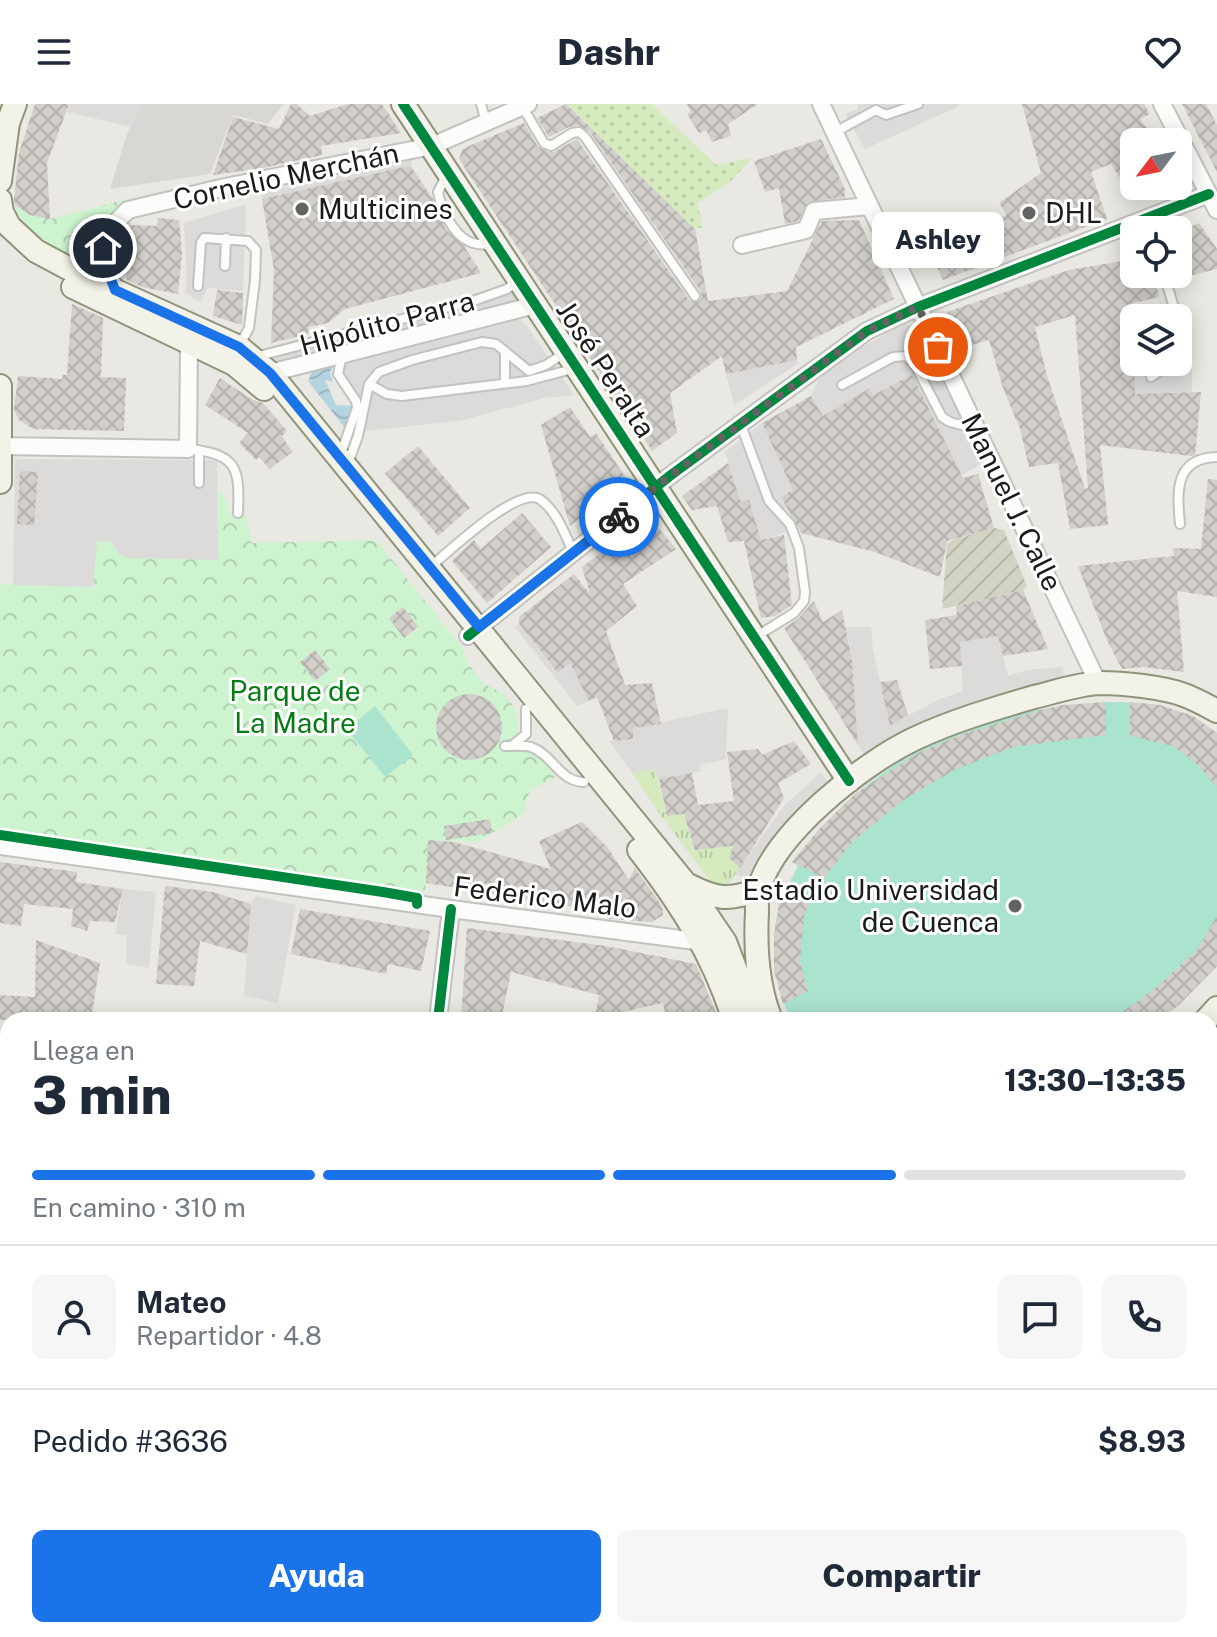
<!DOCTYPE html>
<html lang="es">
<meta charset="utf-8">
<style>
:root{--surface:#fff;--page:#f6f6f7;--text:#1f2937;--muted:#747a83;--line:#e0e1e3;--accent:#1a73e8}
body{margin:0;font-family:"Public Sans",sans-serif;background:var(--page);color:var(--text);height:100vh;display:flex;flex-direction:column;font-size:30px;white-space:nowrap}
*{box-sizing:border-box;margin:0}
p{font-size:26px;color:var(--muted)}
.icon{flex:none;width:44px;height:44px;fill:none;stroke:currentColor;stroke-width:2;stroke-linecap:round;stroke-linejoin:round}
.map{position:relative;flex:1;overflow:hidden}
.side{position:absolute;left:0px;top:908px;width:1218px;height:626px;display:flex;flex-direction:column;background:var(--surface);border-radius:24px 24px 0 0;box-shadow:0 4px 20px #0003}
.side>*{flex:none}
.needle{width:52px;rotate:238deg}
.buttons{position:absolute;left:1120px;top:24px;display:grid;gap:16px}
.buttons a{display:grid;place-items:center;width:72px;height:72px;border-radius:12px;background:var(--surface);box-shadow:0 4px 20px #0003;font-size:40px}
.pin{position:absolute;display:grid;place-items:center;width:68px;height:68px;color:#fff;margin:-34px;border:4px solid #fff;border-radius:50%;box-shadow:0 2px 8px #0007}
.courier{position:absolute;display:grid;place-items:center;width:80px;height:80px;margin:-40px;border:6px solid #1a73e8;border-radius:50%;background:#fff;color:#222;box-shadow:0 2px 10px #0007}
.bubble{position:absolute;height:56px;border-radius:12px;background:var(--surface);box-shadow:0 4px 20px #0003;font-size:26px;font-weight:800;line-height:56px;text-align:center}
.summary em{font-style:normal;font-weight:800}
.summary div{display:flex;flex-direction:column-reverse}
.summary{display:flex;align-items:center;justify-content:space-between;height:136px;padding:0 32px}
h1{font-size:52px;font-weight:800;line-height:60px}
.bar{display:grid;grid-template-columns:repeat(4,1fr);gap:12px 8px;align-content:center;height:96px;padding:0 32px}
.bar i{height:10px;border-radius:6px;background:var(--line)}
.bar .current{background:var(--accent)}
.bar p{grid-column:span 4}
.line{display:flex;align-items:center;gap:20px;padding:0 32px;border-top:2px solid var(--line)}
.line div{flex:1}
.round{display:grid;place-items:center;flex:none;width:84px;height:84px;border-radius:12px;background:var(--page)}
.action{display:flex;gap:16px;margin-top:auto;padding:16px 32px}
.action a{flex:1;height:92px;border-radius:12px;background:var(--accent);color:#fff;font-size:32px;font-weight:800;line-height:92px;text-align:center}
.action a+a{background:var(--page);color:var(--text)}
header{display:flex;justify-content:space-between;align-items:center;height:104px;padding:0 32px;background:var(--surface);font-size:36px;font-weight:800}
.map>svg:first-child{display:block}
</style>
<header><svg class="icon" aria-label="menu" viewBox="0 0 24 24"><path d="M4 6h16M4 12h16M4 18h16"/></svg>Dashr<svg class="icon" aria-label="heart" viewBox="0 0 24 24"><path d="M12 20l-8-8c-3-5 5-10 8-4 3-6 11-1 8 4z"/></svg></header>
<div class="map">
<svg width="1217" height="1533" viewBox="0 0 1217 1533">
<defs>
<pattern id="construction-furrows" width="10" height="10" patternUnits="userSpaceOnUse" patternTransform="scale(2)"><rect width="10" height="10" fill="#d3d3c4"/><path d="M-1 1l2-2M0 10L10 0M9 11l2-2" fill="none" stroke="#b5b5a8"/></pattern>
<pattern id="grass-tufts" width="24" height="20" patternUnits="userSpaceOnUse" patternTransform="scale(2)"><rect width="24" height="20" fill="#d5eabe"/><path d="M3 7l-1-3M5 7V3M7 7l1-3M15 17l-1-3M17 17v-4M19 17l1-3" fill="none" stroke="#b6c8a3"/></pattern>
<pattern id="park-crowns" width="20" height="18" patternUnits="userSpaceOnUse" patternTransform="scale(2)"><rect width="20" height="18" fill="#cef3cf"/><path d="M2 6a3 3 0 1 1 6 0M12 15a3 3 0 1 1 6 0" fill="none" stroke="#b0d0b1"/></pattern>
<pattern id="garden-dots" width="8" height="8" patternUnits="userSpaceOnUse" patternTransform="scale(2)"><rect width="8" height="8" fill="#d5eabe"/><path d="M2 2h.1M6 6h.1" fill="none" stroke="#b6c8a3" stroke-width="1.8" stroke-linecap="round"/></pattern>
<pattern id="water-waves" width="16" height="10" patternUnits="userSpaceOnUse" patternTransform="scale(2)"><rect width="16" height="10" fill="#b4d4df"/><path d="M0 5q4-4 8 0t8 0" fill="none" stroke="#9ab5bf"/></pattern>
<pattern id="building-cross-hatch" width="8" height="8" patternUnits="userSpaceOnUse" patternTransform="scale(2)"><rect width="8" height="8" fill="#d2cfcb"/><path d="M0 0l8 8M0 8l8-8" fill="none" stroke="#b4b1ae"/></pattern>
</defs>
<rect width="100%" height="100%" fill="#eae8e2"/>
<path fill="#d9d7d4" d="M142 0H283L268 20 233 11 210 70 110 85 126 33Z"/>
<path fill="#f4f5db" d="M375 1526H627L629 1533H377Z"/>
<path fill="url(#construction-furrows)" d="M994 424 1004 426 1027 482 1023 486 942 505 947 440 953 436Z"/>
<path fill="url(#grass-tufts)" d="M655 665 667 711 684 710 695 746 733 742 729 754 740 764 727 782 715 783 661 712 633 670Z"/>
<path fill="url(#park-crowns)" d="M127 95C107 126 88 124 100 165L47 144 22 122 14 100 50 115Z
M217 383 228 400 229 407 238 414 247 410 251 439 376 436 463 544C466 557 477 575 488 582 491 585 496 585 500 588 515 598 522 617 517 633L509 636V645C537 644 539 652 555 673 539 682 522 687 526 708L478 738 428 736 425 789 0 728V480L92 483 97 437H111L119 450 128 454 218 449Z"/>
<path fill="url(#garden-dots)" d="M566 0H652L716 61 752 54 730 78 697 99 703 123 695 125Z"/>
<path fill="#abe4ce" d="M1105 598C1152 598 1178 602 1217 629V862L1180 899 1159 916H791C774 880 769 841 779 803 782 789 792 775 798 762L792 758C881 648 965 608 1105 598Z
M375 602 413 651 385 673 347 625Z"/>
<path fill="#dcdbd9" d="M71 0H142L131 23 67 8Z
M858 0H958L959 2 865 45 845 10 858 5Z
M411 57 412 64 408 62 262 95 260 88Z
M246 100 243 187 208 184 200 198 185 189 187 177 184 119Z
M514 178 523 196 273 263 259 251Z
M1191 206 1192 288 1135 290 1133 227 1134 258H1178V214H1163L1165 209Z
M518 214 527 222 574 291 545 294 459 317 356 328 361 304 360 296 343 271 345 259Z
M905 219 916 227 984 359 961 371 912 271 873 291 870 284 823 312 811 292 824 265Z
M797 256 799 259 734 301 726 270Z
M762 319 793 386 781 393 796 425 761 436 749 397 741 398 725 348Z
M15 355 217 356 218 456 128 454 119 450 111 437H97L93 483 13 481Z
M519 519 558 569 570 559 589 597 577 602 515 523Z
M846 523H871L873 546 890 621 940 595 963 587 960 538 998 532 1008 572 1027 566 1062 563 1065 576 985 595 926 618 868 655 858 641 852 557Z
M728 604 726 655 700 661 701 667 659 675 654 665 633 670 609 637 633 635V624Z
M821 668 828 679 786 726 752 778 735 770 783 703Z
M123 785 156 788 149 864 126 860 127 831 115 830Z
M256 792 296 801 278 899 244 892 251 800Z"/>
<path fill="url(#water-waves)" d="M334 261 330 268 333 278 325 276 336 301 353 302 354 309H349L345 324 308 277 313 265Z"/>
<path fill="url(#building-cross-hatch)" fill-rule="evenodd" d="M35 0H69L47 59 50 115 30 111 15 101 14 95 19 49Z
M291 0H297L310 12 348 0H382L401 29 321 42 322 51 263 64 213 71 233 13 279 25Z
M566 0 695 125 708 197 787 187 822 117 859 116 894 195 796 243 797 256 726 270 722 252 670 289 677 329 652 347 459 55 462 46 469 42 524 19 538 43 548 48H554L577 35 689 196 698 198 702 194 701 188 590 28 578 21 569 23 549 33 537 14Z
M687 0H758L728 20 731 32 712 38 706 26 699 29 687 10 691 8Z
M1022 0H1144L1150 10 1140 15 1157 38H1134V96L1111 60 1091 68 1107 115 943 176 930 148 975 122 1007 111 999 99 1041 69Z
M1182 0H1206L1217 21V68Z
M821 35 845 85V93L808 98 798 117 785 120 779 84 765 88 754 57Z
M408 62 412 64 433 95 446 126 464 142 481 169 345 205 328 219 309 223 308 230 271 239 274 166 262 95Z
M158 114 179 116 182 149 178 190 142 183 127 176 125 159 129 121 157 122Z
M1199 119 1217 145V165L1173 176 1171 170H1178V128Z
M1134 155V170H1157L1160 181 1156 182 1159 193 1133 199 1135 290 1201 288 1195 351 1191 352 1100 341 1108 421 1070 425 1058 359 1029 363 1020 325 1003 284 989 236 959 245 947 208 1069 166ZM1075 211 1088 384 1085 385 1047 272 1035 223Z
M217 186 243 189 242 221 213 212Z
M72 200 103 214 101 273 126 274 124 327 33 325 19 316 14 306 18 272 62 275 63 271H67Z
M912 271 963 374 978 370 994 424 947 437 940 473 875 448 801 429 781 393 793 386 762 319 811 292 823 312 870 284 873 291Z
M220 274 251 295 263 299 287 327 282 332 292 348 270 365 259 353 256 356 239 339 248 329 205 301Z
M570 303 590 333 596 329 630 380 595 402 570 422 541 321Z
M418 342 470 404 438 432 385 369Z
M728 359 741 398 749 396 761 436 784 431 792 501 775 512 761 514 744 437 728 438 717 402 692 406 682 392Z
M20 367 38 368 34 421 17 420Z
M1208 375 1217 376V493L1177 487 1184 568 1143 563 1122 565 1106 534 1078 462 1174 452 1173 444 1201 445Z
M522 409 551 443 487 499 452 457 474 436 481 445Z
M652 416 676 445 623 480 637 502 606 527 625 581 652 579 661 620 633 624V635L614 637 597 593 589 597 570 559 558 569 519 519V513L574 470 590 490 582 463 613 439Z
M1023 486 1048 545 1003 552 998 532 960 538 962 562 930 565 925 516 957 511 956 502Z
M814 497 823 518 842 506 852 557 858 641 784 524 798 515Z
M403 503 418 523 404 534 389 514Z
M315 546 330 565 315 577 300 558Z
M897 576 908 611 890 622 880 578Z
M436 623a33 33 0 1 1 66 0a33 33 0 1 1-66 0Z
M1106 598V631L1013 643 956 665 902 697 852 738 824 774 792 758 820 724 856 689 920 648 963 630 1038 607 1063 601Z
M1130 598 1160 601 1193 612 1217 629V684L1198 661 1173 642 1130 632Z
M794 637 811 660 778 679 784 694 740 764 729 754 733 742 695 746 684 710 667 712 659 675 692 669 698 701 734 697 727 648 758 645 762 651Z
M490 715 492 729 446 736 444 722Z
M582 718 608 744 629 776 635 764 662 802 663 811 652 818 609 815 611 809 426 779 428 736 454 738 551 765 539 737Z
M0 758 77 768 76 778 123 785 115 818 90 817 87 827 71 822 73 805 24 800 21 822 0 819Z
M165 782 213 788 251 800 247 850 200 837 194 882 156 880Z
M787 784 811 795 804 812 800 858 808 887 783 900 774 867V831L779 800Z
M300 805 430 827 421 867 388 860 386 870 291 850Z
M1217 812V862L1180 900 1159 916H1111L1153 886 1196 847Z
M467 824 606 842 696 860 719 916H667L663 899 595 914 599 891 511 868 501 916H461Z
M36 836 100 859 91 916H0V891L35 893Z"/>
<g fill="none" stroke-linecap="round" stroke-linejoin="round">
<defs>
<path id="lane" d="M481 0 486 18
M522 2 544 39 551 42 572 29 579 28 585 33 695 192
M876 6 886 11 918 0
M835 28 876 6
M446 72 438 88C441 104 452 129 468 137 475 141 485 141 493 141
M225 162 226 134
M1164 170 1177 214
M198 182 201 139 204 134 248 137 256 146 255 176 249 224 239 242
M1178 221 1180 238 1178 246
M255 253 476 196 507 185 518 177
M1151 273 1173 258
M505 279V248
M369 280 387 290 402 292 527 277 576 264
M842 281 893 253 906 252 915 261 942 313 950 318 976 325
M741 321 769 397 790 420 799 444 805 488 804 497 794 509 757 532
M188 345C237 350 240 363 238 409
M340 352 357 304 356 297 338 270 342 251
M347 362 358 332 369 280 379 268 412 256 482 238 496 240 529 267 546 261 566 248
M199 379V346
M1180 420C1177 388 1174 354 1217 353
M430 463C449 448 520 379 541 396 557 408 565 430 573 448
M514 640 526 630V605
M505 642C514 642 523 641 531 643 553 651 560 678 584 678
M1210 1366 1217 1364
M893 1526 894 1533"/>
<path id="street" d="M821 0 1098 579
M1162 0 1217 106
M742 141 806 126 814 107 870 102
M115 186 107 165 103 144 106 128 128 106 225 83 432 42 528 0
M270 269 535 201
M1 342 188 345 189 239
M468 532 671 371 867 227 918 203 1209 90
M0 742 451 805 703 838
M438 916 451 805
M0 1525 8 1522
M355 1526 356 1533
M648 1526 650 1533
M768 1526 770 1533
M1145 1526 1147 1533
M666 1533 692 1526"/>
<path id="secondary" d="M403 0 849 677
M0 77 8 19 15 0
M0 96 2 108 9 122 36 147 81 171 239 243 270 269 685 779 725 838 755 916
M73 183 234 260 264 285
M0 282V378
M639 746C681 800 713 850 734 916
M688 781C716 795 727 797 758 786
M771 916C757 881 755 845 757 808 757 801 756 791 759 784 776 728 862 660 914 635 952 617 993 605 1034 593 1055 588 1078 580 1100 579 1123 579 1163 583 1184 591 1195 595 1206 601 1217 607
M1206 916 1217 904
M1210 1119 1217 1117
M1210 1201 1217 1199
M0 1348 8 1378
M38 1526 49 1533
M96 1533 119 1526"/>
</defs>
<use href="#lane" stroke="#c2c2bf" stroke-width="12"/>
<use href="#street" stroke="#c2c2bf" stroke-width="20"/>
<use href="#secondary" stroke="#91937a" stroke-width="26"/>
<use href="#lane" stroke="#fcfcfb" stroke-width="8"/>
<use href="#street" stroke="#fcfcfb" stroke-width="16"/>
<use href="#secondary" stroke="#f2f2e8" stroke-width="22"/>
<defs>
<path id="cycleway" d="M403 0 849 677
M468 532 671 371 867 227 918 203 1209 90
M0 731 383 788 417 794V800
M438 916 451 805"/>
</defs>
<use href="#cycleway" stroke="#fff" stroke-width="15"/>
<use href="#cycleway" stroke="#00873e" stroke-width="10"/>
</g>
<g fill="none" stroke-linecap="round" stroke-linejoin="round">
<path stroke="#636361" stroke-width="8" stroke-dasharray="0 14.4" d="M619 413 671 371 867 227 918 203 938 243"/>
<path stroke="#1a73e8" stroke-width="10" d="M103 144 107 165 115 186 239 243 270 269 479 523 619 413"/>
</g>
<g fill="#636361" stroke="#fff" stroke-width="3">
<circle cx="302" cy="105" r="8"/>
<circle cx="1029" cy="109" r="8"/>
<circle cx="1015" cy="802" r="8"/>
</g>
<g text-anchor="middle" stroke-width="6" stroke-linejoin="round" paint-order="stroke">
<g font-size="28" fill="#1b1b1b" stroke="#fff">
<text transform="translate(286 72) rotate(-12)" y="10">Cornelio Merchán</text>
<text transform="translate(387 219) rotate(-15)" y="10">Hipólito Parra</text>
<text transform="translate(606 265) rotate(57)" y="10">José Peralta</text>
<text transform="translate(1012 398) rotate(64)" y="10">Manuel J. Calle</text>
<text transform="translate(545 793) rotate(7)" y="10">Federico Malo</text>
</g>
<g font-size="28" fill="#1b1b1b" stroke="#fff" text-anchor="start">
<text x="318" y="115">Multicines</text>
<text x="1045" y="119">DHL</text>
<text x="999" y="796" text-anchor="end">Estadio Universidad<tspan x="999" dy="32">de Cuenca</tspan></text>
</g>
<g font-size="28" fill="#067b14" stroke="#fff">
<text x="295" y="597">Parque de<tspan x="295" dy="32">La Madre</tspan></text>
</g>
</g>
</svg>
<div class="buttons">
<a><svg class="needle" viewBox="-14 -14 28 28"><path d="M0-13l5 13h-10z" fill="#e53935"/><path d="M0 13l5-13h-10z" fill="#747a83"/></svg></a>
<a><svg class="icon" aria-label="locate" viewBox="0 0 24 24"><circle cx="12" cy="12" r="6"/><path d="M12 2v4M12 18v4M2 12h4M18 12h4"/></svg></a>
<a><svg class="icon" aria-label="layers" viewBox="0 0 24 24"><path d="M12 4l9 5-9 5-9-5zM3 14l9 5 9-5"/></svg></a>
</div>
<div class="pin" style="left:938px;top:243px;background:#ea580c"><svg class="icon" aria-label="bag" viewBox="0 0 24 24"><path d="M5 8h14l-1 12H6zM9 8a3 3 0 0 1 6 0"/></svg></div>
<div class="pin" style="left:103px;top:144px;background:#1f2937"><svg class="icon" aria-label="home" viewBox="0 0 24 24"><path d="M3 11l9-7 9 7M6 9v11h12V9"/></svg></div>
<div class="courier" style="left:619px;top:413px"><svg class="icon" aria-label="bike" viewBox="0 0 24 24"><circle cx="6" cy="16" r="4"/><circle cx="18" cy="16" r="4"/><path d="M6 16l4-8h5l3 8M10 8l3 8H6M13 5h3"/></svg></div>
<div class="bubble" style="left:872px;top:108px;width:132px">Ashley</div>
<section class="side">
<div class="summary"><div><h1>3 min</h1><p>Llega en</p></div><em>13:30–13:35</em></div>
<div class="bar"><i class="current"></i><i class="current"></i><i class="current"></i><i></i><p>En camino · 310 m</p></div>
<div class="line" style="height:144px"><a class="round"><svg class="icon" aria-label="person" viewBox="0 0 24 24"><circle cx="12" cy="8" r="4"/><path d="M4 21q1-7 8-7t8 7"/></svg></a><div><b>Mateo</b><p>Repartidor · 4.8</p></div><a class="round"><svg class="icon" aria-label="chat" viewBox="0 0 24 24"><path d="M4 5h16v11H9l-5 4z"/></svg></a><a class="round"><svg class="icon" aria-label="phone" viewBox="0 0 24 24"><path d="M5 4h4l2 5-3 2q2 4 5 5l2-3 5 2v4C11 20 4 13 5 4z"/></svg></a></div>
<div class="line" style="height:104px"><div>Pedido #3636</div><b>$8.93</b></div>
<div class="action"><a>Ayuda</a><a>Compartir</a></div>
</section>
</div>
